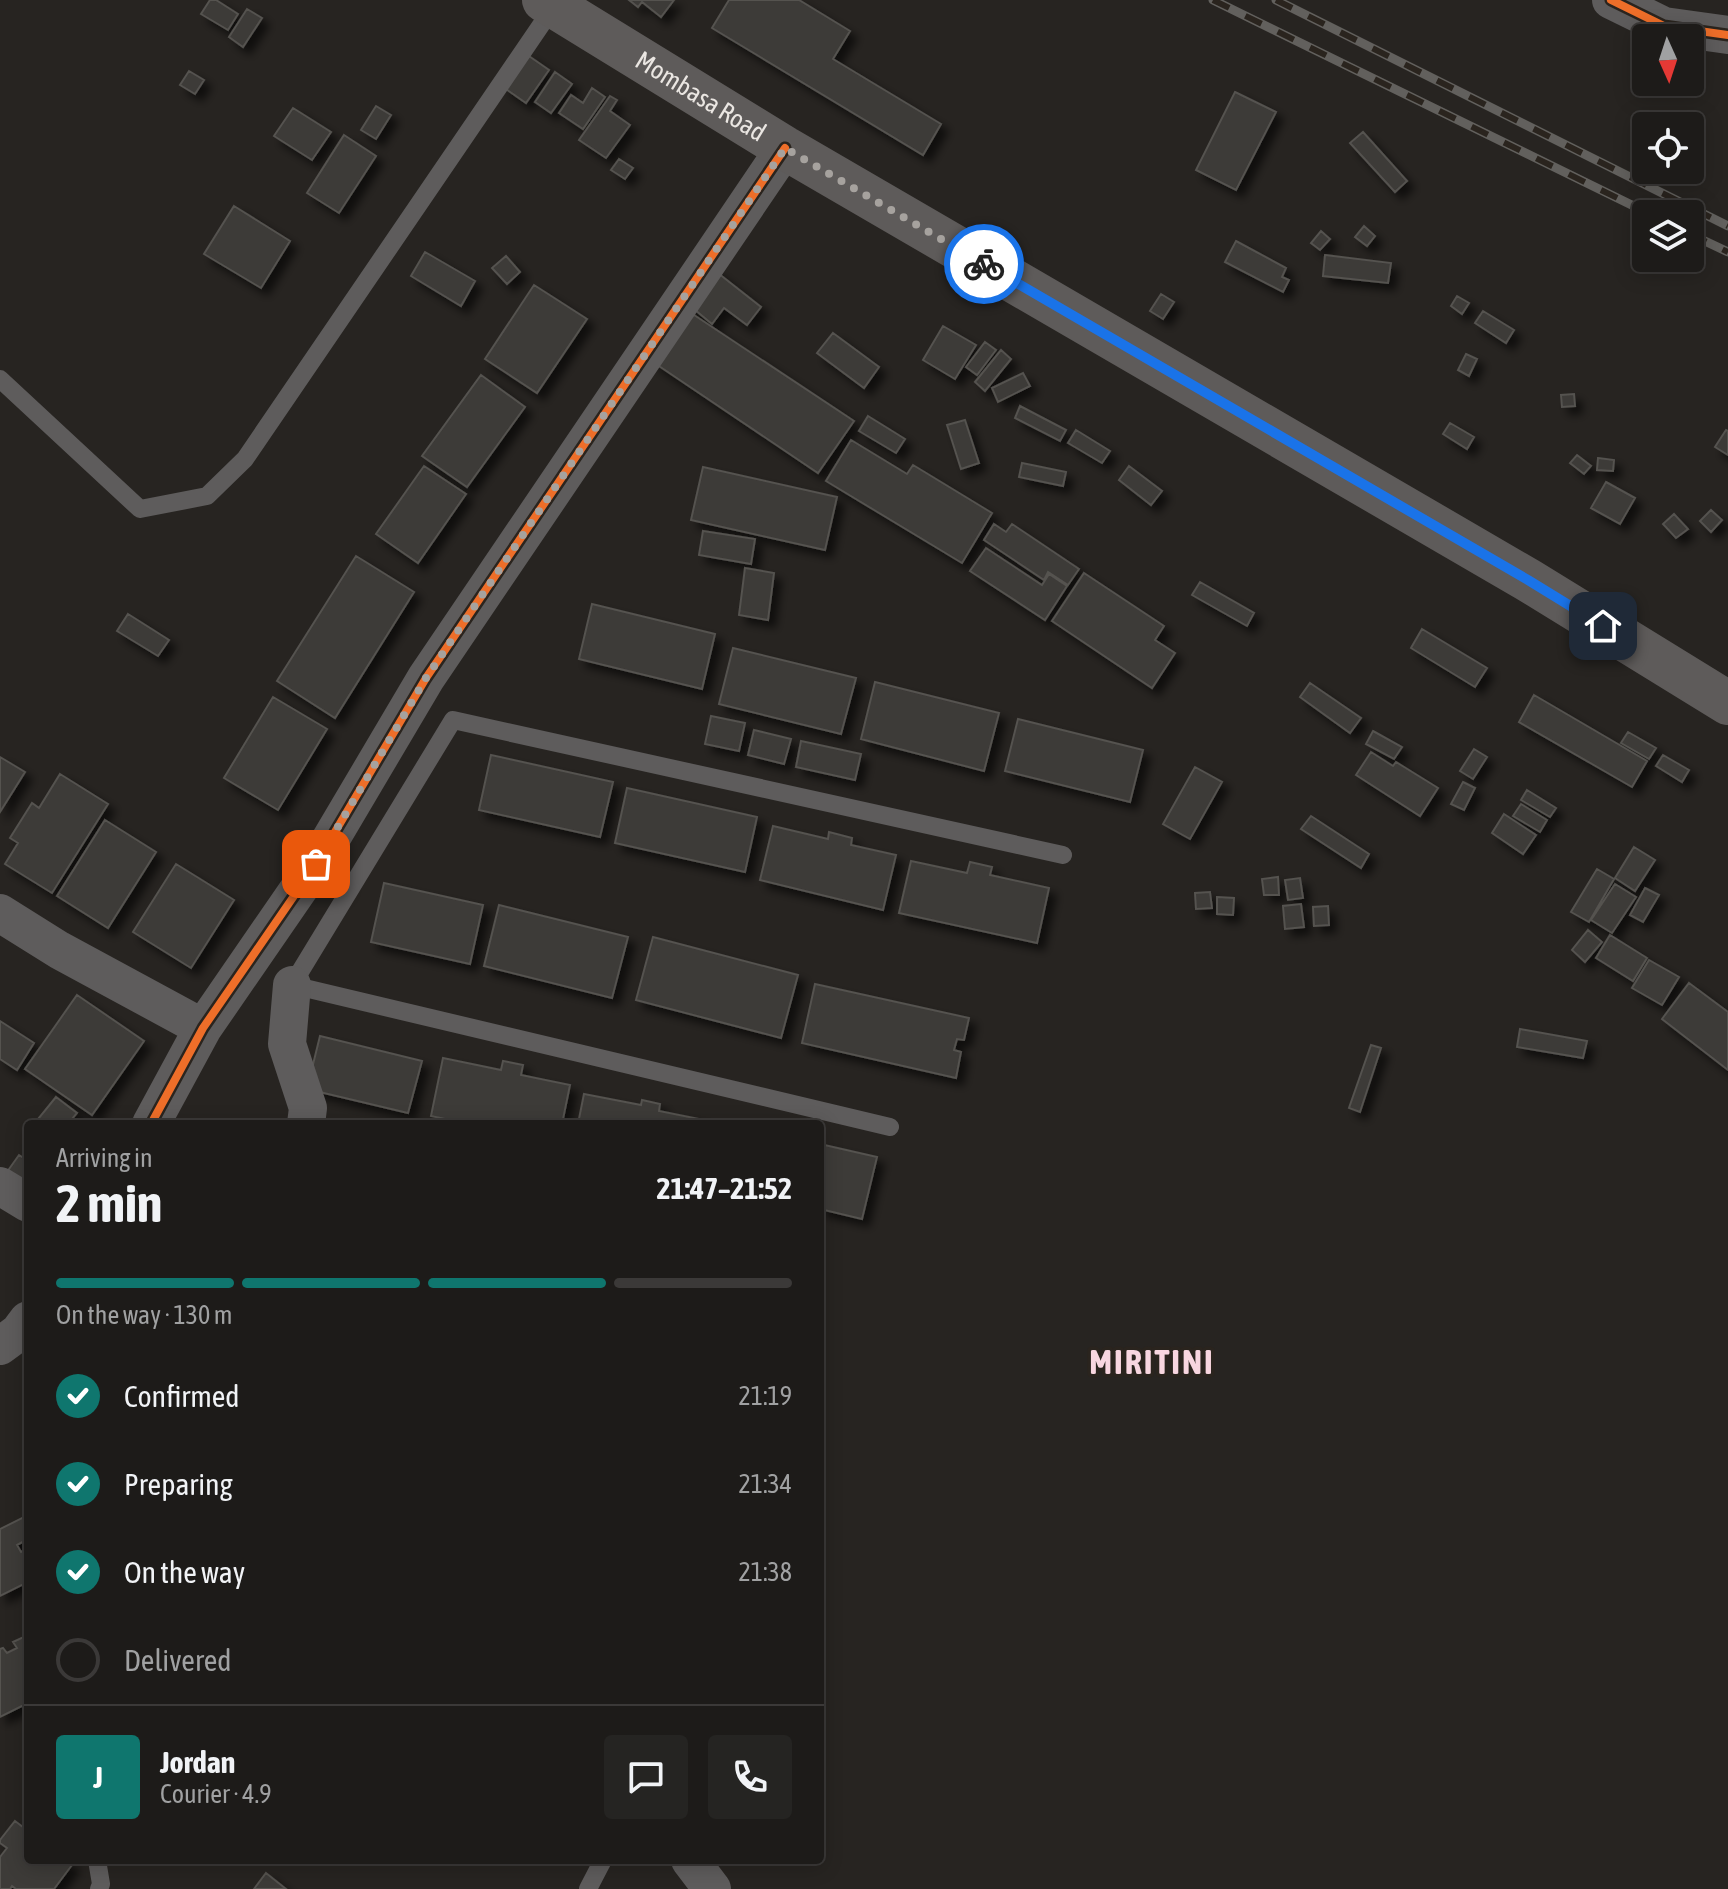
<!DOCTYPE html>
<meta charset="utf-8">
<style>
:root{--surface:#1d1b19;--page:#252422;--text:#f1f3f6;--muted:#a0a1a2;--line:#3b3938;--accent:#0f766e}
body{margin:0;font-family:"Asap Condensed",sans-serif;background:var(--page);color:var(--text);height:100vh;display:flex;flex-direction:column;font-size:30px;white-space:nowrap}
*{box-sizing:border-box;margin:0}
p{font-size:26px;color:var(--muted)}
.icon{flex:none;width:44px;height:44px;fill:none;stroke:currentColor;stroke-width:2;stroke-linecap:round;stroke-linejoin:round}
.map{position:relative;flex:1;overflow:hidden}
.panel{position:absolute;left:24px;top:1120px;width:800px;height:744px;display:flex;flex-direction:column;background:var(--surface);border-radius:8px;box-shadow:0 4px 20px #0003,0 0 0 2px var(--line)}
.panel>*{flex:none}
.needle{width:52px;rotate:177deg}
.buttons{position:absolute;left:1632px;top:24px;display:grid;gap:16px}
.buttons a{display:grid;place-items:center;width:72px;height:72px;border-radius:8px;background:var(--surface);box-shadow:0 4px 20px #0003,0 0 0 2px var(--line);font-size:40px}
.pin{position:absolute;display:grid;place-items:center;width:68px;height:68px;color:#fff;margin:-34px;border-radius:16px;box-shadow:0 4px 12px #0006}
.courier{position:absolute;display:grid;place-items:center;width:80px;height:80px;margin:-40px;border:6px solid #1a73e8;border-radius:50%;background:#fff;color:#222;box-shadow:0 2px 10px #0007}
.overview em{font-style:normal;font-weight:700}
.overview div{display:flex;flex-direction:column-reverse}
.overview{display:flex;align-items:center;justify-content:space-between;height:136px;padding:0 32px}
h1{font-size:52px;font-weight:700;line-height:60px}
.bar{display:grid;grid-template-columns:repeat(4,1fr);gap:12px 8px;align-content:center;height:96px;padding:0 32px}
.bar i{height:10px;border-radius:6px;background:var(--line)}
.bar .on{background:var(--accent)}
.bar p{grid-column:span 4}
.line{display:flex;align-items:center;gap:20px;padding:0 32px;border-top:2px solid var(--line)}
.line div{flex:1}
.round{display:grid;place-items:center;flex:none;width:84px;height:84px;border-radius:8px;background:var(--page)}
ol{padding:0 32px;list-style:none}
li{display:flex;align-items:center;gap:24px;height:88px}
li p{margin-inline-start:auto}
li .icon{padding:8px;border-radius:50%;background:var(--accent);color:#fff;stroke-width:4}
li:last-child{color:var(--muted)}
li i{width:44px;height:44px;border:4px solid var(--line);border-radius:50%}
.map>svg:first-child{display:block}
</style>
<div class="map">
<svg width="1728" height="1889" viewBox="0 0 1728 1889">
<defs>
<filter id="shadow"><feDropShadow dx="7" dy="7" stdDeviation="4" flood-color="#0009"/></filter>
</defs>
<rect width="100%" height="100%" fill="#272421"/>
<path fill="#3c3a37" stroke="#54524f" stroke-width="2" filter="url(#shadow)" d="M210 0H216L238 14 228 30 201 14Z
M629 0H674L661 17 642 2 638 7Z
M729 0H799L850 31 833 59 941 124 923 155 712 28Z
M247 9 262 18 243 47 229 37Z
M526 54 549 70 526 103 503 87Z
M189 71 204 80 195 94 180 85Z
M555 72 572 84 551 113 535 102Z
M592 88 605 97 583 129 559 113 571 95 583 103Z
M1235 92 1276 112 1236 190 1196 170Z
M610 96 617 100 610 111 630 125 606 158 579 140Z
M376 106 391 115 376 139 361 130Z
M293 108 331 132 312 160 274 136Z
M1363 132 1407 181 1395 192 1350 143Z
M344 135 376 156 339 213 307 193Z
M619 159 633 168 625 179 611 170Z
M234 206 290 241 261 288 204 254Z
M1364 226 1375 236 1367 246 1355 237Z
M1321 231 1330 239 1320 250 1311 243Z
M1236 241 1286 268 1282 277 1289 280 1283 292 1225 262Z
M425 252 475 281 461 306 411 276Z
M1325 255 1391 263 1388 283 1323 276Z
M506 256 520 272 507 284 492 268Z
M709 266 761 307 747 325 724 308 712 324 682 299Z
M534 285 587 319 537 393 485 359Z
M1161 294 1174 302 1163 319 1150 311Z
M1457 296 1469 303 1462 314 1451 306Z
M688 311 854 421 818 473 653 362Z
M1483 311 1514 330 1506 343 1475 323Z
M943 326 976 345 955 379 923 360Z
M833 333 879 367 864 388 817 353Z
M985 342 996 350 977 375 966 367Z
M1001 350 1011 359 985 391 975 382Z
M1466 354 1477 359 1469 376 1458 370Z
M1023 373 1030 386 998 402 992 388Z
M481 375 525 407 467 487 422 456Z
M1574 394 1575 406 1562 407 1561 395Z
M1020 406 1066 430 1060 441 1015 418Z
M868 416 905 439 896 453 859 431Z
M965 420 979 463 961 469 947 425Z
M1450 423 1474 437 1467 449 1443 434Z
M1076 430 1110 451 1102 463 1068 443Z
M1726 430 1728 431V455L1715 447Z
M851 440 907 474 913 465 992 513 962 563 826 481Z
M1577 455 1591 466 1584 474 1570 463Z
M1598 458 1614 460 1613 471 1597 470Z
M1022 463 1066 472 1063 486 1019 477Z
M424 466 466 494 418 563 376 534Z
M1129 466 1162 491 1151 505 1119 480Z
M703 467 837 497 825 550 691 520Z
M1606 482 1635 498 1620 524 1591 508Z
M1711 510 1722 520 1711 532 1700 521Z
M1674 514 1688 529 1676 538 1663 524Z
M994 524 1006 532 1012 524 1079 569 1068 585 1048 572 1044 580 984 540Z
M703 531 755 539 751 564 699 555Z
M986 548 1042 585 1049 574 1067 586 1045 620 970 571Z
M356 556 414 592 335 718 277 681Z
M745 568 774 573 768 620 739 615Z
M1084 573 1164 626 1155 640 1175 653 1152 688 1052 621Z
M1200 582 1254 613 1247 626 1192 595Z
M592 604 715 634 702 689 579 659Z
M128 614 169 640 158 656 117 631Z
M1422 629 1487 668 1475 687 1411 648Z
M733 648 856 678 841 734 719 704Z
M875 682 999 713 984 771 861 739Z
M1310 683 1361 718 1350 733 1300 697Z
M1534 695 1647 761 1632 787 1519 722Z
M273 697 327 729 278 810 224 778Z
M711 716 745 723 739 751 705 744Z
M1018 719 1143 750 1130 802 1005 771Z
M754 730 791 739 784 764 748 755Z
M1373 731 1402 747 1394 759 1366 744Z
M1628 732 1656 748 1649 759 1621 743Z
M801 741 861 754 855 780 796 767Z
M1474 749 1487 757 1473 779 1460 771Z
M1371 752 1393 766 1396 762 1438 788 1420 816 1356 775Z
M491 755 613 782 600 837 479 810Z
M1663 755 1689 770 1682 782 1656 766Z
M0 757 25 772 0 812Z
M1195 767 1222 782 1190 839 1163 824Z
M60 774 108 804 52 893 5 864 18 843 10 838 32 803 39 808Z
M1463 782 1475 788 1464 810 1451 804Z
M627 788 757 817 745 872 615 843Z
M1527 790 1556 808 1550 817 1521 800Z
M1521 804 1547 820 1540 832 1513 816Z
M1504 814 1536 835 1523 854 1492 833Z
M1311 816 1369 854 1361 868 1301 829Z
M105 820 156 852 108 928 57 896Z
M773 826 828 839 829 832 852 838 851 845 896 855 883 910 760 880Z
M1634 847 1655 860 1635 891 1615 878Z
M911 861 967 873 970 862 992 867 990 875 1049 888 1037 943 899 913Z
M176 864 234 900 191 968 133 932Z
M1597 869 1614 879 1589 922 1571 912Z
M1278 877 1279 895H1264L1262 879Z
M1300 878 1303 898 1288 900 1285 880Z
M384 883 483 905 470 964 371 942Z
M1615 884 1636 897 1612 933 1591 920Z
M1645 888 1659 895 1643 922 1630 915Z
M1210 892 1212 908 1196 909 1195 893Z
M1217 897 1234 898 1233 915 1217 914Z
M1301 904 1304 927 1285 929 1283 906Z
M499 905 628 937 612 998 484 966Z
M1328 906 1329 925 1314 926 1313 907Z
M1588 930 1602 942 1585 962 1572 950Z
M1610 935 1647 958 1633 981 1596 958Z
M653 937 798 975 781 1038 636 1000Z
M1649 960 1679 977 1662 1005 1632 988Z
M1689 983 1728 1012V1070L1662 1019Z
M815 984 969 1018 964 1040 957 1039 954 1050 961 1052 956 1078 802 1043Z
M77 995 144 1041 92 1115 25 1069Z
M0 1021 34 1043 17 1070 0 1059Z
M1520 1029 1587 1041 1583 1058 1517 1047Z
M320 1036 422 1061 408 1113 307 1089Z
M1371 1045 1381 1048 1360 1112 1349 1108Z
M443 1058 501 1070 503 1061 523 1065 521 1075 570 1085 562 1124H469L431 1116Z
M584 1094 641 1105 642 1100 660 1104 659 1111 709 1121 708 1124H578Z
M56 1097 77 1113 68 1124H34Z
M820 1144 877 1157 862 1219 820 1209Z
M19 1155 28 1161V1185L7 1172Z
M28 1515V1539L17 1545 21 1552 28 1549V1582L0 1596V1529Z
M28 1635V1693L24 1695 28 1703 0 1717V1649L3 1648 7 1653 17 1648 13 1642Z
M15 1821 28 1831V1850L26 1852 28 1853V1860H37L40 1862 42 1860H66L72 1865 54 1889H16L12 1886 10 1889H0V1857L7 1848 0 1843V1840Z
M266 1873 286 1889H254Z"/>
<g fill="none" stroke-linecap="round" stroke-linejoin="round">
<path stroke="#5e5c5c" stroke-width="18" d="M0 379 140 509 207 496 245 459 554 6
M316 864 349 891
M890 1127 292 985 453 720 1063 855
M97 1860 101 1884 99 1889
M588 1889 603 1860"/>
<path stroke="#5e5c5c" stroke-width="38" d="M1611 0 1664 26 1728 35
M0 913 59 950 203 1028
M292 985 287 1044 308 1108 306 1124
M151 1124 203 1028 316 864 426 678 785 148
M0 1186 28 1203
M0 1346 19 1332 28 1320
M690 1860 712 1889"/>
<path stroke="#5e5b5a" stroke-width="44" id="s1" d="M544 0 785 148 1528 580 1728 703"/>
<defs>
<path id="rail" d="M1213 0 1650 214
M1276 0 1728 226
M1690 234 1728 252"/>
</defs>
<use href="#rail" stroke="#62605d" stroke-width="9"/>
<use href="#rail" stroke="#2a241e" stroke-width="6" stroke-dasharray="18" stroke-linecap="butt"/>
<defs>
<path id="cycleway" d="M1611 0 1664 26 1728 35
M151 1124 203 1028 316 864 426 678 785 148"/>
</defs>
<use href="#cycleway" stroke="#2a241e" stroke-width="13"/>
<use href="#cycleway" stroke="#ee6e29" stroke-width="8"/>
</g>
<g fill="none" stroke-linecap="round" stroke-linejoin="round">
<path stroke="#a6a29e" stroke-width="8" stroke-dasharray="0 14.4" d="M316 864 426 678 785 148 984 264"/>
<path stroke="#1a73e8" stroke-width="10" d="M984 264 1528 580 1603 626"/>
</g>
<g text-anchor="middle" stroke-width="7" stroke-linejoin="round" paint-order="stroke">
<g font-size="26" fill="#eae6e2" stroke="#2a241e">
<text dy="9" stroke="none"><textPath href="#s1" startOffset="184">Mombasa Road</textPath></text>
</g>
<g font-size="34" font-weight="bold" letter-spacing="2" fill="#f8d6e0" stroke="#2a241e">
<text x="1152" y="1374">MIRITINI</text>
</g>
</g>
</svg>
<div class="buttons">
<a><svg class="needle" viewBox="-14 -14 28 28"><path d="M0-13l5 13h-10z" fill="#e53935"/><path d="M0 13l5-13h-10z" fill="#a0a1a2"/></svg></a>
<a><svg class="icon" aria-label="locate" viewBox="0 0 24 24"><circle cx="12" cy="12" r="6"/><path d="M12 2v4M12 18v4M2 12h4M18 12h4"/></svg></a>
<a><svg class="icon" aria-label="layers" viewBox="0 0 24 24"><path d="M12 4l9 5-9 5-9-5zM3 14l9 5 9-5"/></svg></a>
</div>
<div class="pin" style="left:316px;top:864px;background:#ea580c"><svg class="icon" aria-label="bag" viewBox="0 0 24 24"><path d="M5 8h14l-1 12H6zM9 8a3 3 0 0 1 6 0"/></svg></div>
<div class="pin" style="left:1603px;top:626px;background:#1f2937"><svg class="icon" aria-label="home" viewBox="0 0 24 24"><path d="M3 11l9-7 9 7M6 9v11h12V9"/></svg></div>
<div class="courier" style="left:984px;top:264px"><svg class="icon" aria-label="bike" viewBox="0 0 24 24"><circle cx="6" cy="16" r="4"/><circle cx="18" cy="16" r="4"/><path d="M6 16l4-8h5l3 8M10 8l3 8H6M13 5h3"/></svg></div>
<section class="panel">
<div class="overview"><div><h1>2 min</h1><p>Arriving in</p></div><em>21:47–21:52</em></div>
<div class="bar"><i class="on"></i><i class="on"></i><i class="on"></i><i></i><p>On the way · 130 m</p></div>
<ol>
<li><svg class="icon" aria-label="check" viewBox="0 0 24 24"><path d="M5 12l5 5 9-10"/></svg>Confirmed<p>21:19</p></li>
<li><svg class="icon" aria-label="check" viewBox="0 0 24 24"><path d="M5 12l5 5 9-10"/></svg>Preparing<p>21:34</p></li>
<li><svg class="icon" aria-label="check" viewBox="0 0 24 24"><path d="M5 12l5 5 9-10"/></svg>On the way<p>21:38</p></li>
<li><i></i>Delivered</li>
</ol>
<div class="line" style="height:144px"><b class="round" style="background:var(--accent);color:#fff">J</b><div><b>Jordan</b><p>Courier · 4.9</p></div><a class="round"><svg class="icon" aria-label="chat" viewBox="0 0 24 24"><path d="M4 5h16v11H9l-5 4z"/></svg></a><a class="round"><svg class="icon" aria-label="phone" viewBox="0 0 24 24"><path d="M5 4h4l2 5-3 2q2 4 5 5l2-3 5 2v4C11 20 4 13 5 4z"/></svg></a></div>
</section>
</div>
